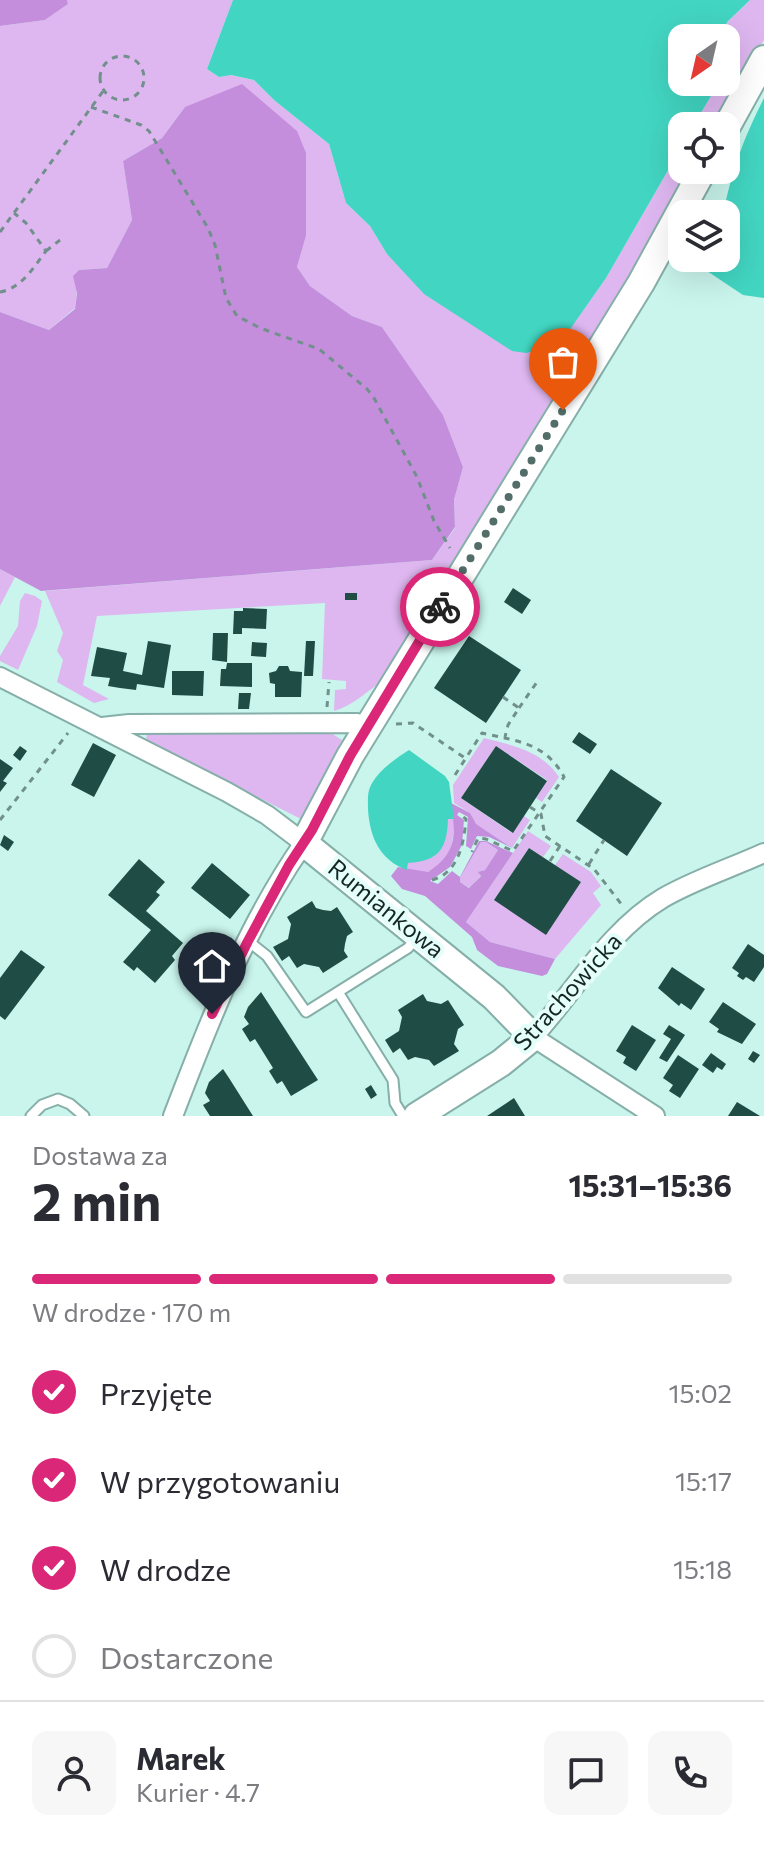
<!DOCTYPE html>
<html lang="pl">
<meta charset="utf-8">
<style>
:root{--surface:#fff;--page:#f7f7f7;--text:#2b2b33;--muted:#7c7c81;--line:#e1e1e2;--accent:#db2777}
body{margin:0;font-family:Commissioner,sans-serif;background:var(--page);color:var(--text);height:100vh;display:flex;flex-direction:column;font-size:30px;white-space:nowrap}
*{box-sizing:border-box;margin:0}
p{font-size:26px;color:var(--muted)}
.icon{flex:none;width:44px;height:44px;fill:none;stroke:currentColor;stroke-width:2;stroke-linecap:round;stroke-linejoin:round}
.map{position:relative;height:1116px;overflow:hidden}
.panel{display:flex;flex-direction:column;background:var(--surface);flex:1}
.panel>*{flex:none}
.needle{width:52px;rotate:214deg}
.tools{position:absolute;left:668px;top:24px;display:grid;gap:16px}
.tools a{display:grid;place-items:center;width:72px;height:72px;border-radius:16px;background:var(--surface);box-shadow:0 8px 32px #0002;font-size:40px}
.pin{position:absolute;display:grid;place-items:center;width:68px;height:68px;color:#fff;margin:-82px -34px;border-radius:50% 50% 50% 0;rotate:-45deg;box-shadow:0 0 8px #0007}
.pin .icon{rotate:45deg}
.courier{position:absolute;display:grid;place-items:center;width:80px;height:80px;margin:-40px;border:6px solid #db2777;border-radius:50%;background:#fff;color:#222;box-shadow:0 2px 10px #0007}
.headline em{font-style:normal;font-weight:700}
.headline div{display:flex;flex-direction:column-reverse}
.headline{display:flex;align-items:center;justify-content:space-between;height:136px;padding:0 32px}
h1{font-size:52px;font-weight:700;line-height:60px}
.bar{display:grid;grid-template-columns:repeat(4,1fr);gap:12px 8px;align-content:center;height:96px;padding:0 32px}
.bar i{height:10px;border-radius:6px;background:var(--line)}
.bar .selected{background:var(--accent)}
.bar p{grid-column:span 4}
.line{display:flex;align-items:center;gap:20px;padding:0 32px;border-top:2px solid var(--line)}
.line div{flex:1}
.round{display:grid;place-items:center;flex:none;width:84px;height:84px;border-radius:16px;background:var(--page)}
ol{padding:0 32px;list-style:none}
li{display:flex;align-items:center;gap:24px;height:88px}
li p{margin-inline-start:auto}
li .icon{padding:8px;border-radius:50%;background:var(--accent);color:#fff;stroke-width:4}
li:last-child{color:var(--muted)}
li i{width:44px;height:44px;border:4px solid var(--line);border-radius:50%}
.map>svg:first-child{display:block}
</style>
<div class="map">
<svg width="764" height="1116" viewBox="0 0 764 1116">
<rect width="100%" height="100%" fill="#c9f5ed"/>
<path fill="#deb7f0" d="M67 0H233L207 69 219 77 230 75 254 80 274 100 329 144 346 203 370 226 387 254 512 351 559 344 606 278 682 146V170H687L635 270 384 680C367 691 354 705 334 711L335 690 346 689V681L322 679 325 603 97 616 83 685 109 699 94 703 57 682 63 660 57 651 63 633 45 591 432 560 455 528 454 500 463 467 443 415 382 327 352 316 310 286 297 267 306 236 185 107 162 138 123 161 132 220 107 268 79 270 75 308 49 330 0 312V26L45 20 68 4Z
M750 0H764V40L712 126H693L714 91V82H726V38H723L727 22Z
M0 569 15 577 0 606Z
M25 593 35 596 42 601 37 626 18 670 0 661V656L18 626 20 601Z
M147 732 331 733 342 740 303 820 146 741Z
M484 738C512 745 542 751 559 777L542 802 536 798 547 780 496 746 461 798 512 833 524 816 530 820 512 848 475 824 470 813 454 803 453 785Z
M447 819H454C454 838 451 868 427 872 421 873 413 871 407 870L408 863Z
M528 831 551 846 543 857 529 848 494 900 581 882 555 865 563 854 591 872 601 886 593 893 601 905 555 959 490 942 466 922Z
M481 842H486L498 850 485 870 479 872 481 875 470 888 460 882V878Z"/>
<path fill="#c48edd" fill-rule="evenodd" d="M0 0H67L68 4 45 20 0 26Z
M242 84 297 131 306 153V236L297 267 310 286 352 316 382 327 443 415 463 467 454 500 455 527 432 560 41 591 0 569V312L49 330 75 309 77 293 73 276 79 270 107 268 132 220 123 161 162 138 185 107Z
M451 803 470 813 476 824 512 848 489 837 477 836 471 849 466 846 468 817 459 812 457 815 464 820 462 845 450 867 430 881 438 884 452 871 460 877 479 841H486L513 853 466 922 490 942 555 959 547 974 542 976 498 966 477 950 472 937 425 896 402 889 391 876 398 867 428 872C457 853 456 835 451 803ZM481 842H486L498 850 485 870 478 872 481 876 469 888 460 882V878Z"/>
<path fill="#42d6c2" d="M233 0H750L727 22 723 38H682V82H714V91L693 126H682V146L606 278 559 345 526 353 512 351 424 294 387 254 370 226 346 203 329 144 274 100 254 80 231 75 219 77 207 69Z
M764 98V298L743 295 692 261 695 258H726V214H723C733 167 743 140 764 98Z
M409 750 445 776 449 782 454 819H448C447 849 439 861 408 863L407 870C380 860 370 838 368 810 368 802 367 792 371 785 379 770 395 759 409 750Z"/>
<path fill="#204c46" d="M513 588 531 600 522 614 504 602Z
M345 593H357V600H345Z
M243 608 267 609 266 629 242 628V634H233L234 611H243Z
M213 633H228L227 662 212 660Z
M469 636 521 670 486 723 434 688Z
M148 641 171 645 164 688 137 684 136 690 120 688 108 686 110 678 91 676 97 647 127 653 123 671 142 675Z
M306 641H315L313 676H304Z
M252 642 267 643 266 657 251 656Z
M227 663H252V687L220 686 221 669H226Z
M279 666H288L290 671 302 672 301 697H275V684L270 683 269 673 276 671Z
M172 671H204L203 696 172 695Z
M239 693H251L249 709H238Z
M579 732 597 744 590 754 572 742Z
M93 743 116 755 94 797 71 785Z
M20 746 27 751 20 761 13 755Z
M496 746 547 781 513 833 461 798Z
M0 759 13 768 3 781 7 783 0 792Z
M611 769 662 803 627 856 576 821Z
M4 835 14 842 8 851 0 845Z
M529 848 581 882 546 935 494 900Z
M139 859 165 882 156 892 160 895 146 911 183 943 172 956 175 960 155 983 137 967 134 971 123 962 151 930 108 895Z
M212 863 250 895 230 919 191 888Z
M312 901 316 908 323 910 331 911 337 907 353 932 347 936 345 944 344 951 348 957 323 973 319 967 304 964 297 968 289 956 282 961 273 947 288 939 291 924 287 917Z
M748 944 764 955V967L754 982 746 977 743 980 737 976 739 973 732 968Z
M21 950 45 967 5 1020 0 1016V978Z
M672 967 705 989 691 1010 681 1003 679 1006 658 988Z
M261 992 318 1080 291 1096 282 1081 277 1084 269 1071 273 1068 255 1039 250 1042 242 1029 249 1024 244 1017 248 1007Z
M423 994 427 1001 441 1004 448 1000 464 1025 458 1029 454 1044 459 1051 434 1066 429 1060 415 1057 408 1060 400 1048 393 1053 385 1040 399 1031 402 1017 398 1010Z
M723 1002 756 1024 742 1044 717 1032 719 1029 709 1022Z
M632 1025 656 1040 636 1071 623 1063 626 1057 616 1051Z
M669 1025 685 1035 667 1062 659 1058 671 1039 663 1034Z
M753 1051 760 1055 754 1063 748 1059Z
M711 1053 726 1064 722 1070 717 1067 713 1073 702 1065Z
M678 1055 699 1069 680 1098 669 1091 673 1085 663 1078Z
M223 1069 229 1078 253 1116H210L203 1105 210 1101 205 1093 209 1082Z
M371 1085 377 1095 371 1099 365 1089Z
M514 1098 525 1116H487Z
M737 1102 760 1116H728Z"/>
<g fill="none" stroke-linecap="round" stroke-linejoin="round">
<defs>
<path id="lane" d="M248 941 267 956 306 1012 408 948 417 937
M338 992 393 1080 395 1103 403 1116
M31 1116 42 1105 58 1099 70 1104 84 1116"/>
<path id="street" d="M0 677 227 792 267 815 304 843C246 926 209 1022 173 1116
M102 727 129 724 357 723 367 728
M655 1116 533 1037C575 991 608 931 663 898 694 880 731 868 764 853"/>
<path id="secondary" d="M726 128 764 59
M417 1116 501 1063 533 1037 494 997 304 843 350 756 641 283 703 170"/>
</defs>
<use href="#lane" stroke="#85afa8" stroke-width="13"/>
<use href="#street" stroke="#85afa8" stroke-width="22"/>
<use href="#secondary" stroke="#85afa8" stroke-width="30"/>
<path stroke="#71908b" stroke-width="3" stroke-dasharray="6 6" stroke-linecap="butt" d="M100 78a22 22 0 1 1 44 0a22 22 0 1 1-44 0Z
M91 107 141 125 149 131 208 228 215 245 226 298 237 316 260 328 319 349 367 389 374 398 417 477 434 521 450 548
M0 232 104 90
M46 251 60 240
M0 292C22 288 33 268 46 251L26 223 14 213
M503 697 519 708 508 725 505 737
M327 707 329 682
M519 708 537 682
M396 724 413 723 465 758
M455 775 482 733C517 741 546 743 564 777L513 851 486 839 478 838 472 852
M530 807 541 814 545 836 594 869 622 905
M0 820 68 733
M550 861 560 846
M589 864 604 840
M432 880C459 873 464 842 466 819L459 814"/>
<use href="#lane" stroke="#fff" stroke-width="9"/>
<use href="#street" stroke="#fff" stroke-width="18"/>
<use href="#secondary" stroke="#fff" stroke-width="26"/>
</g>
<g fill="none" stroke-linecap="round" stroke-linejoin="round">
<path stroke="#536e69" stroke-width="8" stroke-dasharray="0 14.4" d="M440 607 563 410"/>
<path stroke="#db2777" stroke-width="10" d="M212 1014 248 941 289 865 312 830 350 756 440 607"/>
</g>
<g text-anchor="middle" stroke-width="8" stroke-linejoin="round" paint-order="stroke">
<g font-size="24" fill="#142522" stroke="#e4fef9">
<text transform="translate(386 909) rotate(39)" y="8">Rumiankowa</text>
<text transform="translate(568 992) rotate(-48)" y="8">Strachowicka</text>
</g>
</g>
</svg>
<div class="tools">
<a><svg class="needle" viewBox="-14 -14 28 28"><path d="M0-13l5 13h-10z" fill="#e53935"/><path d="M0 13l5-13h-10z" fill="#7c7c81"/></svg></a>
<a><svg class="icon" aria-label="locate" viewBox="0 0 24 24"><circle cx="12" cy="12" r="6"/><path d="M12 2v4M12 18v4M2 12h4M18 12h4"/></svg></a>
<a><svg class="icon" aria-label="layers" viewBox="0 0 24 24"><path d="M12 4l9 5-9 5-9-5zM3 14l9 5 9-5"/></svg></a>
</div>
<div class="pin" style="left:563px;top:410px;background:#ea580c"><svg class="icon" aria-label="bag" viewBox="0 0 24 24"><path d="M5 8h14l-1 12H6zM9 8a3 3 0 0 1 6 0"/></svg></div>
<div class="pin" style="left:212px;top:1014px;background:#1f2937"><svg class="icon" aria-label="home" viewBox="0 0 24 24"><path d="M3 11l9-7 9 7M6 9v11h12V9"/></svg></div>
<div class="courier" style="left:440px;top:607px"><svg class="icon" aria-label="bike" viewBox="0 0 24 24"><circle cx="6" cy="16" r="4"/><circle cx="18" cy="16" r="4"/><path d="M6 16l4-8h5l3 8M10 8l3 8H6M13 5h3"/></svg></div>
</div>
<section class="panel">
<div class="headline"><div><h1>2 min</h1><p>Dostawa za</p></div><em>15:31–15:36</em></div>
<div class="bar"><i class="selected"></i><i class="selected"></i><i class="selected"></i><i></i><p>W drodze · 170 m</p></div>
<ol>
<li><svg class="icon" aria-label="check" viewBox="0 0 24 24"><path d="M5 12l5 5 9-10"/></svg>Przyjęte<p>15:02</p></li>
<li><svg class="icon" aria-label="check" viewBox="0 0 24 24"><path d="M5 12l5 5 9-10"/></svg>W przygotowaniu<p>15:17</p></li>
<li><svg class="icon" aria-label="check" viewBox="0 0 24 24"><path d="M5 12l5 5 9-10"/></svg>W drodze<p>15:18</p></li>
<li><i></i>Dostarczone</li>
</ol>
<div class="line" style="height:144px"><a class="round"><svg class="icon" aria-label="person" viewBox="0 0 24 24"><circle cx="12" cy="8" r="4"/><path d="M4 21q1-7 8-7t8 7"/></svg></a><div><b>Marek</b><p>Kurier · 4.7</p></div><a class="round"><svg class="icon" aria-label="chat" viewBox="0 0 24 24"><path d="M4 5h16v11H9l-5 4z"/></svg></a><a class="round"><svg class="icon" aria-label="phone" viewBox="0 0 24 24"><path d="M5 4h4l2 5-3 2q2 4 5 5l2-3 5 2v4C11 20 4 13 5 4z"/></svg></a></div>
</section>
